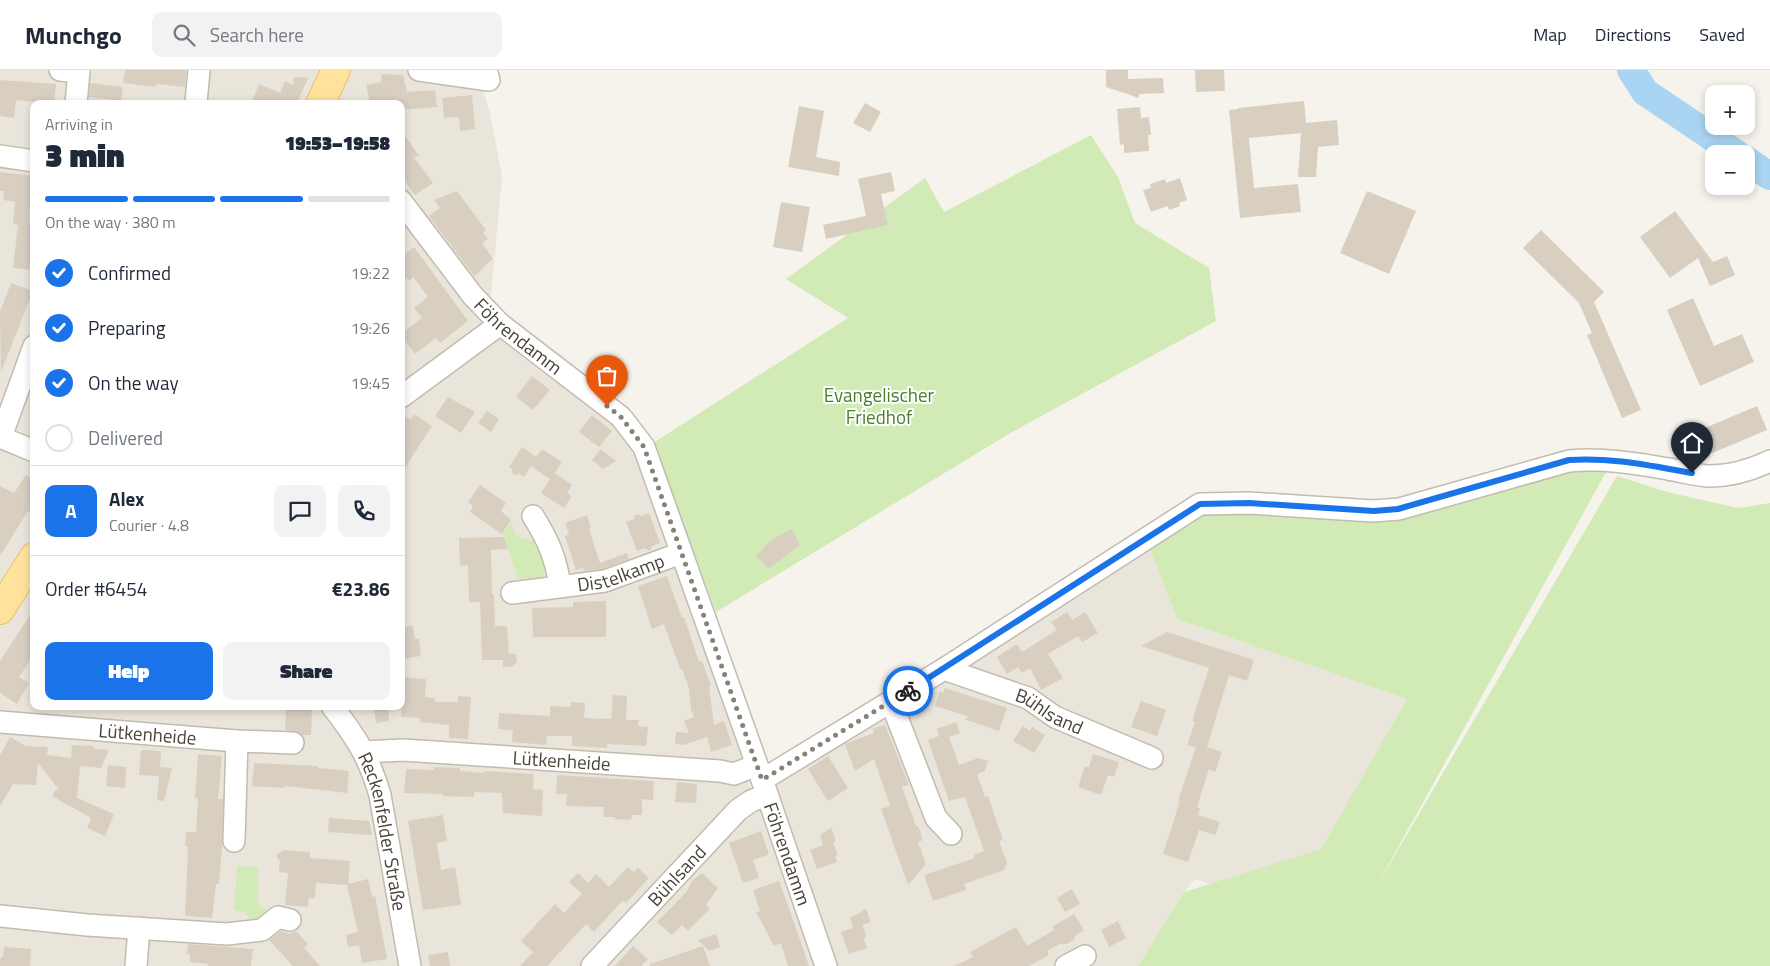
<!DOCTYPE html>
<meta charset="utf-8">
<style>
:root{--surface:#fff;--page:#f2f2f3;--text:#1f2937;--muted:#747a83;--line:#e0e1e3;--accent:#1a73e8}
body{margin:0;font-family:"Titillium Web",sans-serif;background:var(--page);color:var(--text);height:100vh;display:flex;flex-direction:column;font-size:19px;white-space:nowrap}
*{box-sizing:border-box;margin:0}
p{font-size:16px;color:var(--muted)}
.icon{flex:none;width:28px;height:28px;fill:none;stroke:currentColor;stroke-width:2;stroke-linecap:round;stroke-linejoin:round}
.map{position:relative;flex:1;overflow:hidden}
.side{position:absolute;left:30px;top:30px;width:375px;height:610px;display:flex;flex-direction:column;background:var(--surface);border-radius:10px;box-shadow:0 2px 8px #0003}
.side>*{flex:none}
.fabs{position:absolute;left:1705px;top:15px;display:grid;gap:10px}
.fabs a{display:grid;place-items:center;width:50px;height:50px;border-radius:10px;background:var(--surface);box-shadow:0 2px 8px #0003;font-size:25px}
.pin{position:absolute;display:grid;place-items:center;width:42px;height:42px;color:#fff;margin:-51px -21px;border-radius:50% 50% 50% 0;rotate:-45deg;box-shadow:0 0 5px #0007}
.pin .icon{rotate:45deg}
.courier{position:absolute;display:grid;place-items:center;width:50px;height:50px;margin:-25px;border:4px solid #1a73e8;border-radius:50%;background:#fff;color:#222;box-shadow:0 1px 6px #0007}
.headline em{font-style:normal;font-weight:800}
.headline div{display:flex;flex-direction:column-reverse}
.headline{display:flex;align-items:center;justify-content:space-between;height:85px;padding:0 15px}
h1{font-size:32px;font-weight:800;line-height:38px}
.bar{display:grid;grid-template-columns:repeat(4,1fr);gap:8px 5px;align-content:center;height:60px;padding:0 15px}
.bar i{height:6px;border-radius:4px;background:var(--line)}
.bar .on{background:var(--accent)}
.bar p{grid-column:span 4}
.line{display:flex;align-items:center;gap:12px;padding:0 15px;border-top:1px solid var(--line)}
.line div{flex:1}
.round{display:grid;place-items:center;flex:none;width:52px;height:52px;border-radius:10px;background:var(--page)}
ol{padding:0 15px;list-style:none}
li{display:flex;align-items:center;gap:15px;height:55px}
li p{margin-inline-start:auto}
li .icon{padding:5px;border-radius:50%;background:var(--accent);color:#fff;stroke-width:4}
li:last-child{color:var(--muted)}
li i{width:28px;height:28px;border:2px solid var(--line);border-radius:50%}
.primary-button{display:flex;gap:10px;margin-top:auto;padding:10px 15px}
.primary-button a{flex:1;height:58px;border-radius:10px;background:var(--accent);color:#fff;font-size:20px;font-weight:800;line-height:58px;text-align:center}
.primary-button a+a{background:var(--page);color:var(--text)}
header{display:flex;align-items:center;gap:30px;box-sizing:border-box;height:70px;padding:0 25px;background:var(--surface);border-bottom:1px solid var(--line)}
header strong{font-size:24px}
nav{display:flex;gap:28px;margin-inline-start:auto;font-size:18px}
.search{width:350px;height:45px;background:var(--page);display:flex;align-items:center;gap:12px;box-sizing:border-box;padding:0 18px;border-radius:10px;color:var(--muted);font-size:19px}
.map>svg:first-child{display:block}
</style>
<header>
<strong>Munchgo</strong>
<div class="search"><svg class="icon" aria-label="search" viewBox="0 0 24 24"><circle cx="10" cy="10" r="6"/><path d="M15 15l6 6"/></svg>Search here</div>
<nav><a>Map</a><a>Directions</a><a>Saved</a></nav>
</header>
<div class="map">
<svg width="1770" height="896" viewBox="0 0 1770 896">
<rect width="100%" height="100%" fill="#f6f3ec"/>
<path fill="#eae5da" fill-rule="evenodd" d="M0 0H477L490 43 502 107 491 225 485 253 498 267 622 362 634 380 702 572 752 720 777 714 1148 474 1177 549 1407 629 1285 844 1196 809 1184 822 1149 896H0ZM34 34H401V636H34Z"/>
<path fill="#d2eab5" d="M1091 65 1118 107 1135 153 1209 198 1216 251 1012 362 716 542 653 373 848 248 786 209 925 108 944 142Z
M1568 393 1610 395 1375 819 1617 406 1667 422 1738 438 1770 433V896H1138L1184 822 1321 779 1407 629 1177 549 1148 474 1202 440 1373 444Z
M511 453 517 467 538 472 547 498 542 507 518 509 503 463Z
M237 796 258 797V834L274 846 259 857 243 841 234 840Z"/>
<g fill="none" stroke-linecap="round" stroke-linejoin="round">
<path stroke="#a9d4f2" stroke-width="28" d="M1631 0 1645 22 1737 84
M1746 90 1770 106"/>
</g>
<path fill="#d8cfc1" d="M125 0H186L185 17 157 14 156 17 123 13Z
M1106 0H1128V9L1163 8 1164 23 1139 24V28L1106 17Z
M1195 0H1224L1225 21 1196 22Z
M382 4 403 5 407 22 435 20 437 37 401 40V34H370L366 15 381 12Z
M294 7 308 8 298 31 305 34H251L259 14 280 23 285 11 293 15Z
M0 10 56 14 54 34 16 30 14 48 0 46Z
M90 13 123 17 121 31 89 27Z
M472 25 475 59 460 61 459 47 444 48 442 28Z
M1304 31 1306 53 1337 50 1339 75 1318 77 1316 107H1298L1301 63 1249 68 1254 118 1298 114 1301 142 1240 148 1229 40 1238 39V38Z
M865 33 881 42 870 62 853 53Z
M799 36 824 41 816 87 840 92 839 106 788 97Z
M1140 37 1141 48 1149 47 1151 65H1148L1149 81 1124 83V74L1120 75 1117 39Z
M401 60 419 86 414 87 433 113 415 125 401 106Z
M0 102 34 106V126L32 125 29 148H32L31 156H34L32 200 13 198 18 155 13 154 15 132 3 130 4 121H0Z
M891 102 895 121 881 124 888 155 826 169 823 155 866 146 858 109Z
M1180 108 1187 130 1179 133 1180 136 1169 140 1168 136 1151 142 1143 120 1151 118 1150 114 1165 109 1166 113Z
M457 121 486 160 483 163 488 169 482 173 493 189 484 196 485 197 474 206 429 146 440 138 434 130Z
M1367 121 1416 141 1389 204 1340 183Z
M781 132 810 137 802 182 773 177Z
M1675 141 1713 192 1727 186 1735 205 1710 216 1698 188 1670 208 1640 167Z
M1541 160 1604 222 1594 232 1641 340 1622 348 1587 265 1592 263 1579 233 1523 178Z
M414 177 468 251 440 273 436 268 415 284 401 266V264L422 248 414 238 428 227 413 207 409 211 407 208 401 213V187Z
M11 213 33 221 1 302 0 242Z
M1693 228 1714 276 1742 264 1754 292 1700 316 1667 240Z
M532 306 550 320 533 340 516 327Z
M448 327 475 342 461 363 435 346Z
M1757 336 1767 360 1698 389 1688 365Z
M487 341 499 349 491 362 478 353Z
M401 344 411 350 414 344 432 356 401 404Z
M592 345 612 361 599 377 579 362Z
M522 377 536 387 542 379 562 392 555 403 572 415 567 423 572 426 564 438 541 423 550 409 531 396 524 407 519 404 513 405 512 399 509 397Z
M601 379 616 391 603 399 592 390Z
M26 405 34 410V445L28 441 0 486V416L14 423Z
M480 415 506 433 501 441 511 450 502 464 470 442 473 436 468 432Z
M649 443 660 473 652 476 650 481 644 478 637 481 626 452 634 449 636 444 642 446Z
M587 445 591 458 589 459 600 493 627 483 629 489 602 499 584 501 583 498 576 500 565 466 569 465 565 453Z
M792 459 800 475 769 499 756 486 771 470Z
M504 467 508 479 491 480 492 524H494L495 556H507L509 584H516L517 592 513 596 503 597V590H482L480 532H469L468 495 460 496 459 468Z
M667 506 682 548 684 547 699 592 702 591 711 616 709 617 714 655 724 651 732 675 711 682 707 667 684 675 675 674 676 662 689 663 684 651 694 647 691 640 689 618 682 599H680L664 554 652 559 638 516Z
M606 531V567H533L532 538 573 537V532Z
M34 539V585L19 607 29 613 17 634 0 623V591Z
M1067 542 1072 550 1085 542 1098 563 1082 572 1078 566 1048 584 1063 608 1041 620 1030 598 1022 603 1018 597 1007 604 997 587 1017 574 1022 582 1057 560 1051 552Z
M413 556 415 569H419L421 586 401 589V557Z
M1167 562 1254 590 1247 611 1229 605 1207 677 1222 682 1215 702 1209 699 1197 737 1200 738 1198 745 1220 752 1215 765 1199 760 1188 792 1163 784 1180 731H1178L1196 677 1187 675 1195 652 1192 651 1209 598 1141 576Z
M403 607 426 609 425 627 435 628V632H458V626L471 627 468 669 449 668V655L420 652V648L401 647Z
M945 618 1007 638 999 661 964 649 970 647 935 636 940 621 943 623Z
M613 625 627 626 626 650H639L638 656 648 657 646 676 607 674V678L572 676V666H547L546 675 512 672 513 660 498 659 499 643 550 646V636L571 637V632L585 633 584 648 611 649Z
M1141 631 1166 640 1157 666 1131 657Z
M388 636 389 651 376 653 374 638Z
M286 639 312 640 311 665H302L294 661 285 660Z
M956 652 960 663 949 667 959 695 978 688 988 691 985 701 977 704 985 727 988 726 1003 770 999 771 1007 793 1004 800 964 814 966 820 933 831 924 805 975 788 974 785 984 781 965 727 949 731 928 670 939 666 937 659Z
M885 655 909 715 902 717 916 756H918L923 770 918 772 926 794 908 815 881 739 890 736 874 689 855 701 845 674 874 663 872 659Z
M1023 656 1030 661 1032 657 1045 665 1034 683 1013 671Z
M10 667 26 676 48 677 47 685 71 688 72 675 94 676V679L109 680 101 698 80 696 77 728 114 744 105 766 87 758 91 748 52 726 56 719 60 721 38 693 36 715 13 714 0 736V686Z
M141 680 161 681 160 697 172 698 164 731 157 730 159 706 139 705Z
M198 684 222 686 218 729H223L222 778 219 814H216L212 848 185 846 188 777 185 776 186 762H196L198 728H195Z
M1093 684 1119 692 1114 707 1108 705 1101 725 1078 717 1085 696 1089 697Z
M828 686 848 718 828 731 808 699Z
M254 693 318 696V698L349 701 347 723 285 716 284 718 252 716Z
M108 695 126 697 125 718 106 716Z
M434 697 460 698V701L484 703 485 701 534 704 533 719 543 720 542 746 503 743 502 723 474 722V727L443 726V724L404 723 406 699 434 700Z
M557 705 654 711 653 730 642 729V745H632L631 750 615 749V747H603L604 737 566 736 567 724H556Z
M677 712 697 714 696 733 675 732Z
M443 745 447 771 437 773 441 800 455 797 461 835 423 840 408 751Z
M329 748 369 751 372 765 328 762Z
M831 758 836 771 833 772 838 785 835 786 837 792 817 799 810 780 823 775 820 765Z
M761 761 769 784 753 790 759 808 743 813 729 773Z
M283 780 310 782V788L350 791 348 814 368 809 372 827 375 826 387 889 362 893 359 875 348 877 346 865 358 862 347 815 316 813 315 828H309L308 837 285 835 288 803 279 802 280 791 276 786Z
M628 797 634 802 638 798 649 808 626 833 623 830 594 862 586 854 547 896H520L533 882 521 871 555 834 564 843 582 824 569 812 578 803 588 813 596 804 609 817Z
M702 803 718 818 706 835 710 839 688 861 682 855 672 865 657 852 687 821 692 811Z
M779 811 791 844 809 896H788L781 873 774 876 756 842 760 841 753 820Z
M1072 819 1080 834 1065 842 1057 828Z
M866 839 871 852 862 855 866 865 864 869 867 878 849 884 841 862 853 858 850 848Z
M1074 844 1084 860 1076 865 1074 870 1067 874H1060L1047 881 1049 885 1029 896H955L973 887 970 882 1016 857 1027 876 1054 860 1052 857Z
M1118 851 1126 868 1109 877 1101 860Z
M281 861 289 864 296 861 308 874 304 878 320 896H293L269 870Z
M716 864 720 877 709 881 698 870Z
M188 874 253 879 251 896H208V894L190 892V884H187Z
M633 876 648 889 641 896H615Z
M703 876 710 896H650V894Z
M4 877 31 879 30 896H0V889L3 886Z
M448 882 450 896H430L428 885Z"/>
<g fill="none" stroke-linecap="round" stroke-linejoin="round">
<defs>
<g id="minor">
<path d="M60 0 79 2"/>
<path d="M419 0 489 10 486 0"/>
<path d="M76 34 79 0"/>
<path d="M197 34 196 33 199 0"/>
<path d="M0 86 34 91"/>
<path id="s1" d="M401 131 473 226 500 254 621 347 644 377 757 695 826 896"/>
<path d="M401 327 500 254"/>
<path d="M0 367 34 381"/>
<path d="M1 367 34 276"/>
<path d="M533 446C548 470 556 488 560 516"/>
<path id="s2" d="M512 523 605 511 681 483"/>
<path id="s3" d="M944 599 1028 628 1055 647 1152 688"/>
<path d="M891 632 936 748 951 764"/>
<path id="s4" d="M332 636C356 667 369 687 380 725L410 896"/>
<path id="s5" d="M0 652 237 671 293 673"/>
<path id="s6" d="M364 682 403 680 720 701 734 704 757 695"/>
<path d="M762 710 944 599 1200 434 1249 433 1373 441 1399 439 1569 391C1603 388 1635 393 1668 399 1682 401 1697 406 1710 406 1731 406 1751 400 1770 391"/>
<path d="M234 771 237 671"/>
<path d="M0 846 87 855 227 864 262 860 278 847 290 850"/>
<path d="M136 896 139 858"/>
<path id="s7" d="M592 896 738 740 751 731 767 725"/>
<path d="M1066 896 1085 886"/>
</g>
<path id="major" d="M320 34 336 0
M0 540 34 487"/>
</defs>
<use href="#minor" stroke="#c2bbae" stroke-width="24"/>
<use href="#major" stroke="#e6c16a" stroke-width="30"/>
<use href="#minor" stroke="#fff" stroke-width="21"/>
<use href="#major" stroke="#ffe39c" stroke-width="28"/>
</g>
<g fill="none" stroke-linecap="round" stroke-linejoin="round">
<path stroke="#878178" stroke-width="5" stroke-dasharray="0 9" d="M607 336 621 347 644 377 762 710 908 621"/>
<path stroke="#1a73e8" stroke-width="6" d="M908 621 1200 434 1249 433 1374 441 1398 439 1569 390C1611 387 1651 396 1692 403"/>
</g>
<g text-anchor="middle" stroke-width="4" stroke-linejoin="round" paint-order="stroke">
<g font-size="19" fill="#4b4439" stroke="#fff">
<text dy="7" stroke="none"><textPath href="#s1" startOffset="180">Föhrendamm</textPath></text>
<text dy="7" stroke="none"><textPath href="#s2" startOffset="111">Distelkamp</textPath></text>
<text dy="7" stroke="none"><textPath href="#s3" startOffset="114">Bühlsand</textPath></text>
<text dy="7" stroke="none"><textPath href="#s5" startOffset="148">Lütkenheide</textPath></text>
<text dy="7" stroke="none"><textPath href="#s6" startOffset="198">Lütkenheide</textPath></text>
<text dy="7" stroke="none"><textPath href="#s4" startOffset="138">Reckenfelder Straße</textPath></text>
<text dy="7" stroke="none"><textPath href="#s1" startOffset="780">Föhrendamm</textPath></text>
<text dy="7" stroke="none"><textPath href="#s7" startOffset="124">Bühlsand</textPath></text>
</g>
<g font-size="19" fill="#4a7f2a" stroke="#fff">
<text x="879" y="332">Evangelischer<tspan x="879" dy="22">Friedhof</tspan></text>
</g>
</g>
</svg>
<div class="fabs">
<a>+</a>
<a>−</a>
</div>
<div class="pin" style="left:607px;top:336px;background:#ea580c"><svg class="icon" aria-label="bag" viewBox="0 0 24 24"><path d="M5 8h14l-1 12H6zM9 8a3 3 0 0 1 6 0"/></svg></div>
<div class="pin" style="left:1692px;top:403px;background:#1f2937"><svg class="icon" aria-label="home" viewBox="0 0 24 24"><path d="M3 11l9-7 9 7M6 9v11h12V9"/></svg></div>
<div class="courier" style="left:908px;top:621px"><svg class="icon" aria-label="bike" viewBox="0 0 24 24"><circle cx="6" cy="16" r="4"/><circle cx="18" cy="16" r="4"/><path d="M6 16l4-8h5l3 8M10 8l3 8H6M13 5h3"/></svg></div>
<section class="side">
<div class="headline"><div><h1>3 min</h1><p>Arriving in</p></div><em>19:53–19:58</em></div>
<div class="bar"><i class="on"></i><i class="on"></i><i class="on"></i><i></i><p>On the way · 380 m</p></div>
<ol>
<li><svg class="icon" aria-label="check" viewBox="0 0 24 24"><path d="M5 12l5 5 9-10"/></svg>Confirmed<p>19:22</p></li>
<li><svg class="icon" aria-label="check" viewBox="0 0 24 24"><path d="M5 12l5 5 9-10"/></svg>Preparing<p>19:26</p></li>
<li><svg class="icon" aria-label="check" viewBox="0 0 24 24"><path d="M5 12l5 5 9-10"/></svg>On the way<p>19:45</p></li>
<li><i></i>Delivered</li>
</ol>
<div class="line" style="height:90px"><b class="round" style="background:var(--accent);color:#fff">A</b><div><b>Alex</b><p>Courier · 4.8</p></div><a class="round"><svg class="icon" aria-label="chat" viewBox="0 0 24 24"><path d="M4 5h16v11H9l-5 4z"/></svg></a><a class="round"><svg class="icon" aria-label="phone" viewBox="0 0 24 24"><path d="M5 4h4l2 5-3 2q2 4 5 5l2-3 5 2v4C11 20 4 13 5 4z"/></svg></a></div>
<div class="line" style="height:65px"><div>Order #6454</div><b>€23.86</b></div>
<div class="primary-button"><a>Help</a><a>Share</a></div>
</section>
</div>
